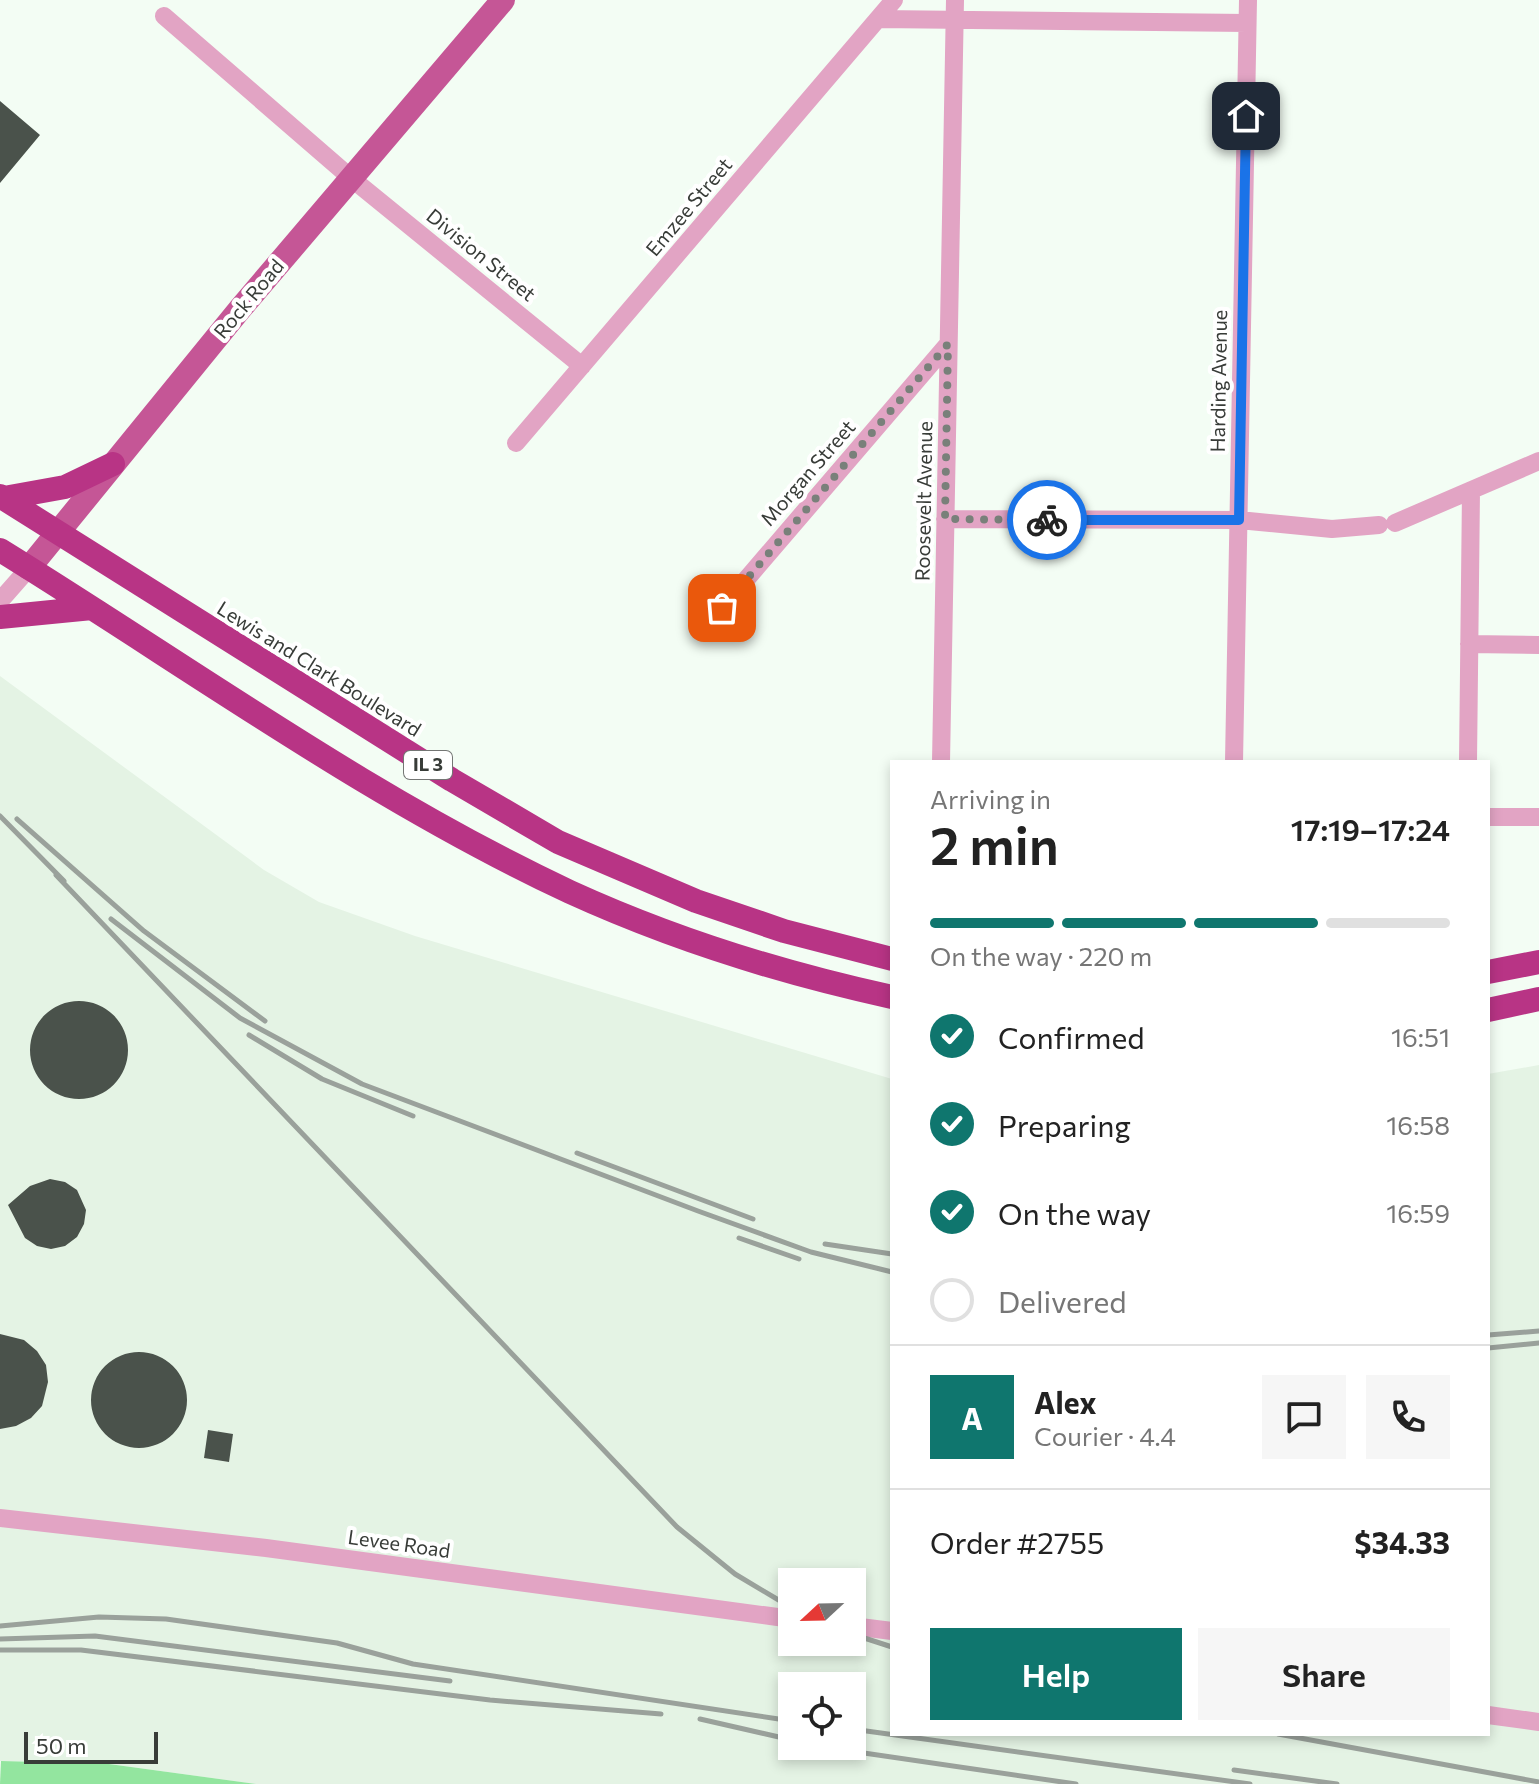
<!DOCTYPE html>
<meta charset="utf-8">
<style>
:root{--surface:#fff;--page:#f6f6f6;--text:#222;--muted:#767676;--line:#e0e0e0;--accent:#0f766e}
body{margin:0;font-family:Commissioner,sans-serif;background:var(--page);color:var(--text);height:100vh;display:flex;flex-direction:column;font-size:30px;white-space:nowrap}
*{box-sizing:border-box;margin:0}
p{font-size:26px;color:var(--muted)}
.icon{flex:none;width:44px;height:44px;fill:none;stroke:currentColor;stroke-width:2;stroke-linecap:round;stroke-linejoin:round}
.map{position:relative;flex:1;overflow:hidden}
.side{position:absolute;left:890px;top:760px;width:600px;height:976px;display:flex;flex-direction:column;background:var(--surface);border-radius:0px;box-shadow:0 4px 12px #0003}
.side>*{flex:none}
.needle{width:52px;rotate:248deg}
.fabs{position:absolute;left:778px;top:1568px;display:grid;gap:16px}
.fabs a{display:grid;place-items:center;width:88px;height:88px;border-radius:0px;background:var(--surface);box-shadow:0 4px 12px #0003;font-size:40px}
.scale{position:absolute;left:24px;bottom:20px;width:134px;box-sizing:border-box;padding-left:8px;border:4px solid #383c38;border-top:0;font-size:22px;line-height:28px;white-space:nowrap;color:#383c38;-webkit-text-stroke:6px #fff;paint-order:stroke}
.pin{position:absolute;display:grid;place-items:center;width:68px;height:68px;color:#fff;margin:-34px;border-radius:16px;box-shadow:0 4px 12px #0006}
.courier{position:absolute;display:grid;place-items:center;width:80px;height:80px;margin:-40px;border:6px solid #1a73e8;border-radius:50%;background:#fff;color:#222;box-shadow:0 2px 10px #0007}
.head em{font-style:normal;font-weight:600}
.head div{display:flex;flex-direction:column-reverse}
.head{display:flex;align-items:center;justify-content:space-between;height:136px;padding:0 40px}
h1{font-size:52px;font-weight:600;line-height:60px}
.bar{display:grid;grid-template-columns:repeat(4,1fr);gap:12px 8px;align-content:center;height:96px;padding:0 40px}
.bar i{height:10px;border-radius:6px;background:var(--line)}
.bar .selected{background:var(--accent)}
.bar p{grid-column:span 4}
.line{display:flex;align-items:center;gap:20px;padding:0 40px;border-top:2px solid var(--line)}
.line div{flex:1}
.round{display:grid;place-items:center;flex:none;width:84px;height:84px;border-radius:0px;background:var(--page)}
ol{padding:0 40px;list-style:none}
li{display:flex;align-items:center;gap:24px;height:88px}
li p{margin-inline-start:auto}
li .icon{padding:8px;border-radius:50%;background:var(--accent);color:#fff;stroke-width:4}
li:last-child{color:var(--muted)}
li i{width:44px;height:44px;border:4px solid var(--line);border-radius:50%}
.primary-button{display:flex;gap:16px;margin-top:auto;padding:16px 40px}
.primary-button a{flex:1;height:92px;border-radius:0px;background:var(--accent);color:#fff;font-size:32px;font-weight:600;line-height:92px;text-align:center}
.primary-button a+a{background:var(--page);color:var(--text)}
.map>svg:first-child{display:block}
</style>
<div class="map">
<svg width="1539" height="1784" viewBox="0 0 1539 1784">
<rect width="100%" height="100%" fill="#f3fdf4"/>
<path fill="#e4f3e4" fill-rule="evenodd" d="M0 676 264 870 319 902 415 936 892 1079V1734H1488V1074L1539 1065V1784H256L109 1764 0 1761ZM792 1582H852V1642H792ZM792 1686H852V1746H792Z"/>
<path fill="#93e59f" d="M1 1761 109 1764 256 1784H0Z"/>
<path fill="#4a524b" d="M0 101 40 135 0 183Z
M30 1050a49 49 0 1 1 98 0a49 49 0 1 1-98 0Z
M50 1179 65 1182 77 1190 86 1210 84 1224 77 1237 65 1246 51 1249 37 1246 25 1238 8 1205 30 1186Z
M0 1334 24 1340 37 1351 46 1365 48 1382 42 1406 31 1418 16 1426 0 1429Z
M91 1400a48 48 0 1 1 96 0a48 48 0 1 1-96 0Z
M208 1430 233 1434 229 1462 204 1458Z"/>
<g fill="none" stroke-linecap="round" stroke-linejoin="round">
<path stroke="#e2a4c4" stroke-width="18" d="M164 16 351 178 582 366
M878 19 1247 23
M516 443 894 0
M945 519 1239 520 1332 529 1379 525
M1395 523 1539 461
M0 601 29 568
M702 631 948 344
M1469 644 1539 645
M941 762 955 0
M1234 762 1248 0
M1468 762 1471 491
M1488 817H1539
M0 1518 266 1548 792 1619
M852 1626 892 1631
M1488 1715 1539 1722"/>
<path stroke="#c55696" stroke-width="24" d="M29 568 240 309 503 0"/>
<path stroke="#b83485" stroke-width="24" d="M0 496 452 780 558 842 696 901 784 931 892 959
M4 498 65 487 113 464
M0 550C188 666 369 798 570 892 673 939 782 973 892 997
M0 617 92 608
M1488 972 1539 962
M1488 1010 1539 999"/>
<path stroke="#9aa19b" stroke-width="5" d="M0 816 64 881
M17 819 144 931 265 1021
M56 875 677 1527 735 1574 792 1608
M111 919 240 1018 362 1084 698 1211 811 1252 892 1272
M249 1035 322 1079 413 1116
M577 1153 753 1219
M739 1238 799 1259
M825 1244 892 1254
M1488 1335 1539 1331
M1488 1348 1539 1343
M0 1626 99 1617 166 1619 337 1643 413 1664 792 1721
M852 1634 892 1647
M0 1639 95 1636 450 1681
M0 1650H81L490 1700 661 1714
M700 1719 792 1740
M852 1729 1250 1784
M1278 1734 1539 1782
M816 1746 1076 1784
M1234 1770 1337 1784"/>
</g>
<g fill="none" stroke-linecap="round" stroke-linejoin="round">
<path stroke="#79807a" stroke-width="8" stroke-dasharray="0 14.4" d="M722 608 948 344 945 519 1047 520"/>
<path stroke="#1a73e8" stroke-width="10" d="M1047 520H1239L1246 116"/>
</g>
<g text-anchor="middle" stroke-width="8" stroke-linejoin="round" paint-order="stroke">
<rect fill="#fff" stroke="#747674" stroke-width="2" x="404" y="751" width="48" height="28" rx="6"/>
<g font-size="18" font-weight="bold" fill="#383c38">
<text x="428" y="771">IL 3</text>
</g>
<g font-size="20" fill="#383c38" stroke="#fff">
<text transform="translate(689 207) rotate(-50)" y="7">Emzee Street</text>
<text transform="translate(481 255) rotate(39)" y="7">Division Street</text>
<text transform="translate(249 299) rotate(-50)" y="7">Rock Road</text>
<text transform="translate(1219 381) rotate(-89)" y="7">Harding Avenue</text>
<text transform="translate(808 473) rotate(-49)" y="7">Morgan Street</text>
<text transform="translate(924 501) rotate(-89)" y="7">Roosevelt Avenue</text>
<text transform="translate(319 669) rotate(32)" y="7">Lewis and Clark Boulevard</text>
<text transform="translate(399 1544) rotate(8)" y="7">Levee Road</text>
</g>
</g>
</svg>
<div class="fabs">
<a><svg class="needle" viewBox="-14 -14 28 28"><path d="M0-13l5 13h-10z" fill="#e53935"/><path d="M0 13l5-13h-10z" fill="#767676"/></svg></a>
<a><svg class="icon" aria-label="locate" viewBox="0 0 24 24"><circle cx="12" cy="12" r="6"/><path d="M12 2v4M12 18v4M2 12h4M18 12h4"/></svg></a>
</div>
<div class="scale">50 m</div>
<div class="pin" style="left:722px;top:608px;background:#ea580c"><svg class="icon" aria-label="bag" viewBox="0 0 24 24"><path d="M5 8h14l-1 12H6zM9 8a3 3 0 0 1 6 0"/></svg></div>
<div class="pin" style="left:1246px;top:116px;background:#1f2937"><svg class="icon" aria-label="home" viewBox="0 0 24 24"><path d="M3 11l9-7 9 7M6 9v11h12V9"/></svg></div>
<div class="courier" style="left:1047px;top:520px"><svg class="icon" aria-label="bike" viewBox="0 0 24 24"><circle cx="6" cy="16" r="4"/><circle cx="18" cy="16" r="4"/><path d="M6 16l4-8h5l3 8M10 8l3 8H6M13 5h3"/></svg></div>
<section class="side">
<div class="head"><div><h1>2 min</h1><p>Arriving in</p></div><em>17:19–17:24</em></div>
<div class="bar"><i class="selected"></i><i class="selected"></i><i class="selected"></i><i></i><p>On the way · 220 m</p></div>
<ol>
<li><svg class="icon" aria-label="check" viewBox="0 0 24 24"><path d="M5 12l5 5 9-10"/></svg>Confirmed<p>16:51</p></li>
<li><svg class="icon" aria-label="check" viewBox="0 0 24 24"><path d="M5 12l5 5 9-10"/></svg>Preparing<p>16:58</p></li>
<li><svg class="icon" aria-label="check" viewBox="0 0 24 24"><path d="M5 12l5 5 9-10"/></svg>On the way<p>16:59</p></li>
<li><i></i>Delivered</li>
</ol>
<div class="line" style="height:144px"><b class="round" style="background:var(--accent);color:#fff">A</b><div><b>Alex</b><p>Courier · 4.4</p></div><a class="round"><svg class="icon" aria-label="chat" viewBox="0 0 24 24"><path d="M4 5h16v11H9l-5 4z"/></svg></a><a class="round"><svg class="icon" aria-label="phone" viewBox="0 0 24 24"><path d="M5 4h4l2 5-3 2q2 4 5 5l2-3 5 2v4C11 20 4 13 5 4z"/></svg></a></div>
<div class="line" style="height:104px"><div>Order #2755</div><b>$34.33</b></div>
<div class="primary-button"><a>Help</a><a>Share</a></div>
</section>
</div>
